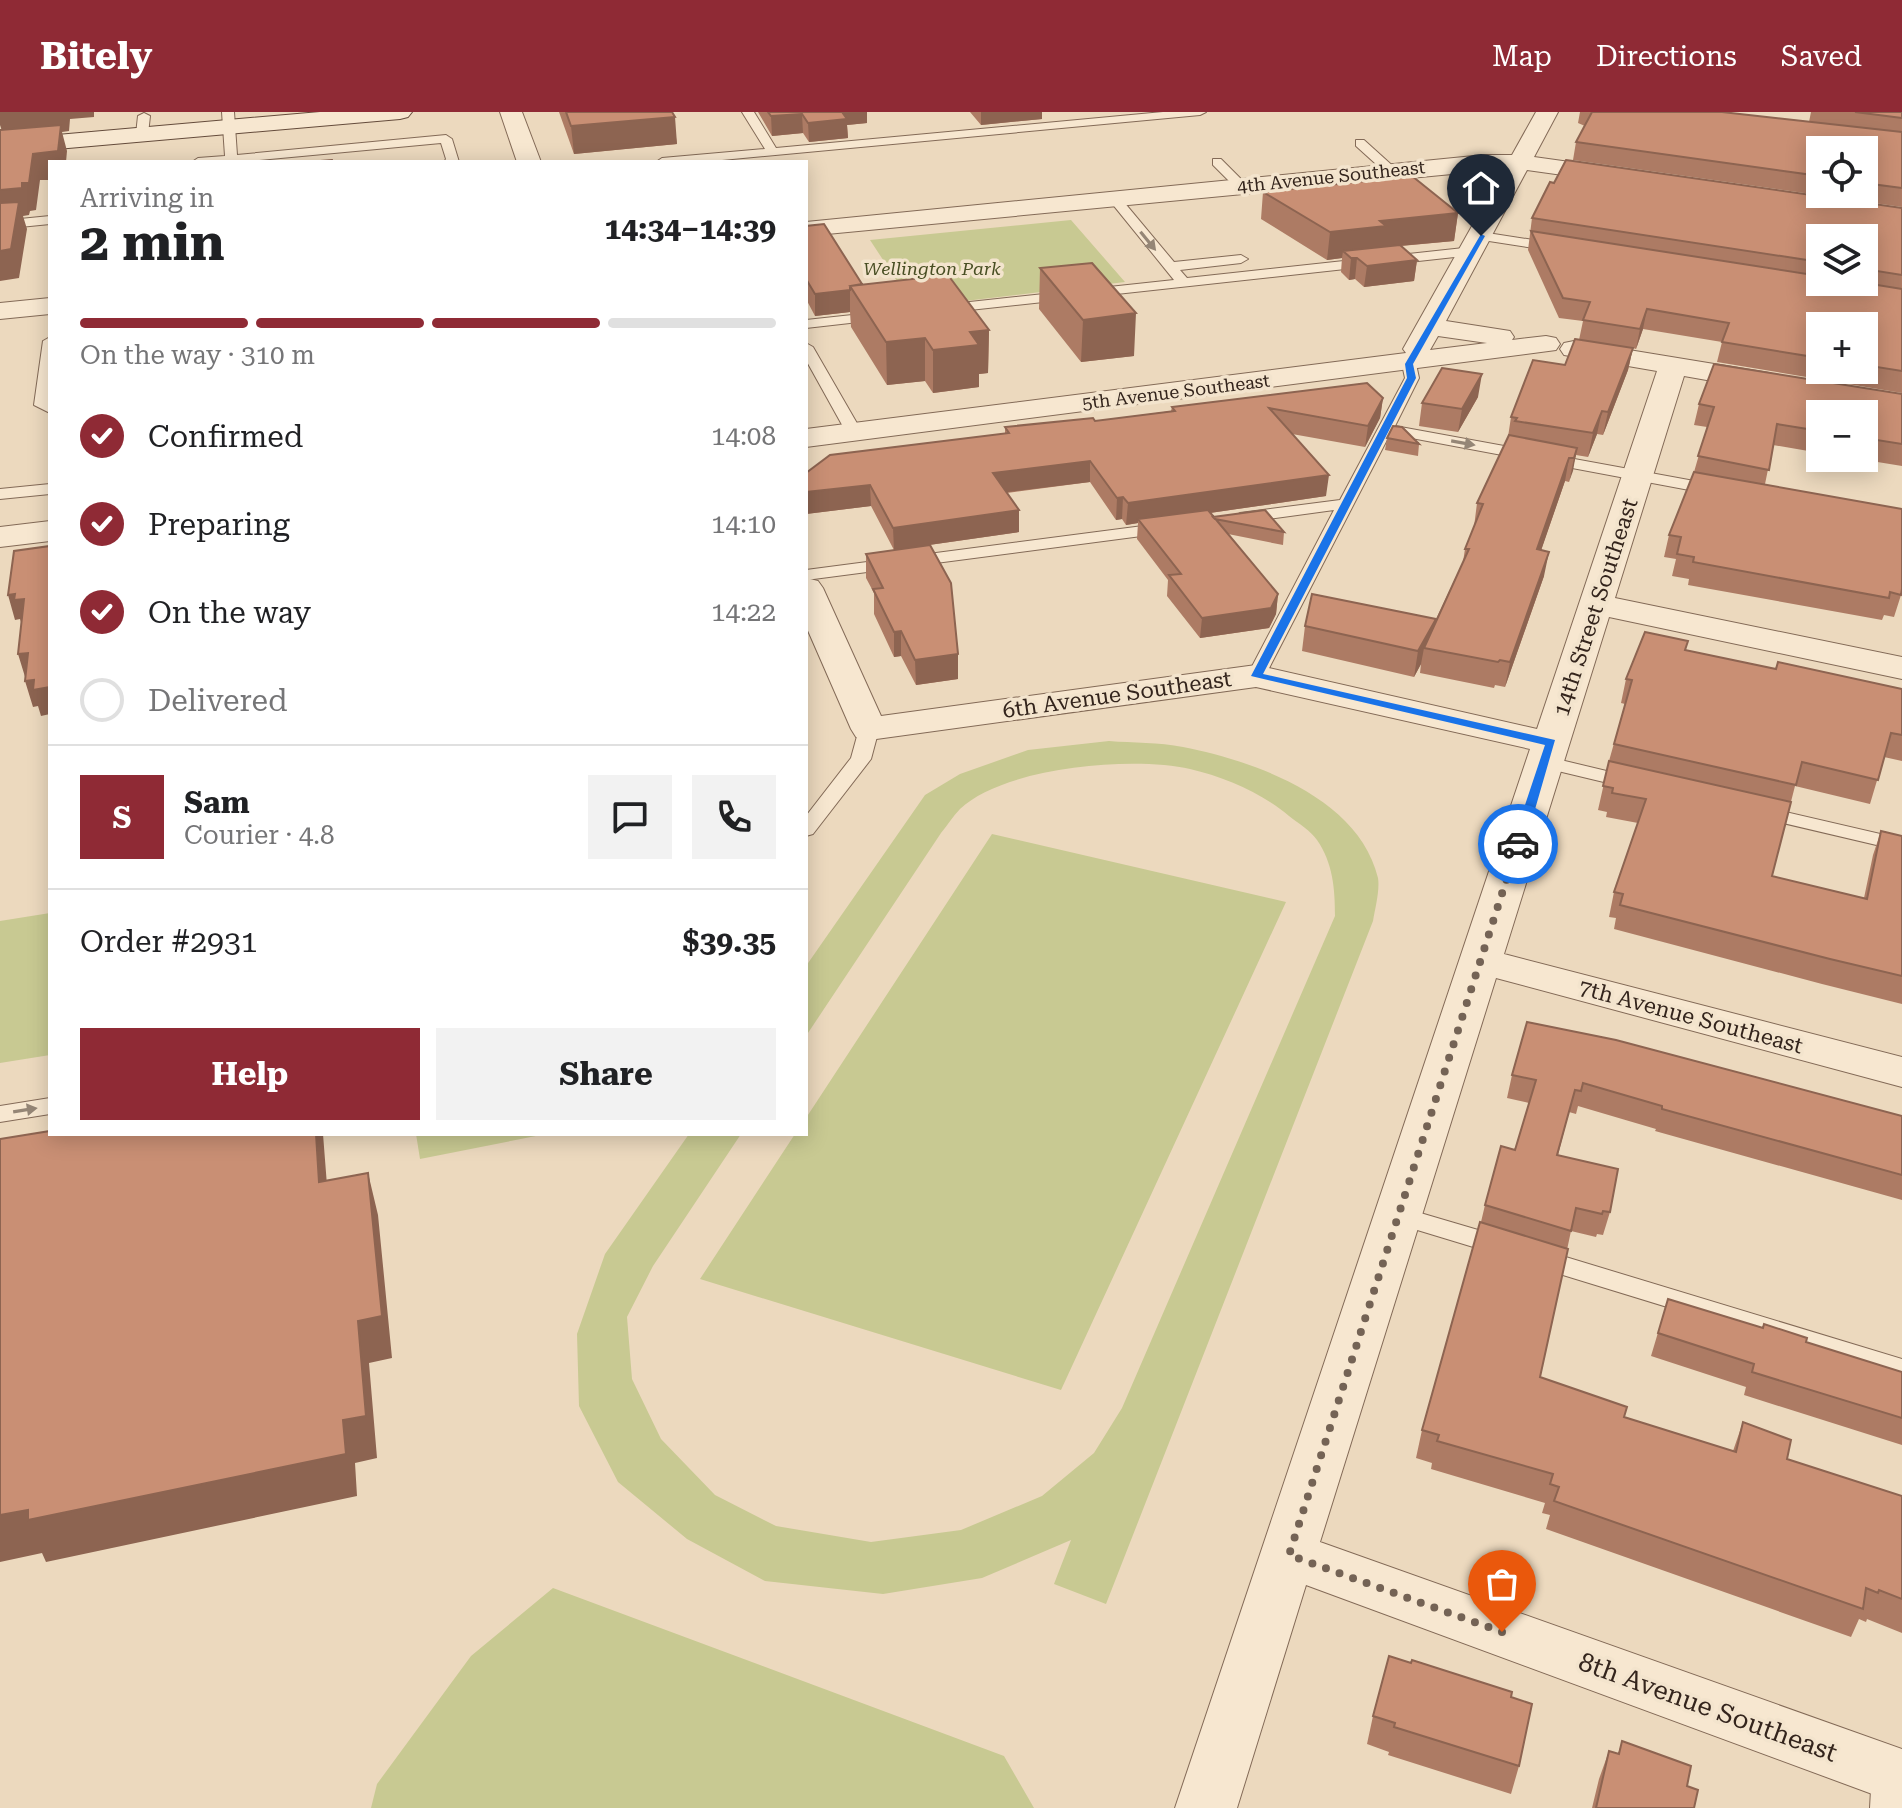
<!DOCTYPE html>
<meta charset="utf-8">
<style>
:root{--surface:#fff;--page:#f2f2f2;--text:#202124;--muted:#757577;--line:#e0e0e0;--accent:#8f2a35}
body{margin:0;font-family:"Roboto Serif",serif;background:var(--page);color:var(--text);height:100vh;display:flex;flex-direction:column;font-size:30px;white-space:nowrap}
*{box-sizing:border-box;margin:0}
p{font-size:26px;color:var(--muted)}
.icon{flex:none;width:44px;height:44px;fill:none;stroke:currentColor;stroke-width:2;stroke-linecap:round;stroke-linejoin:round}
.map{position:relative;flex:1;overflow:hidden}
.side{position:absolute;left:48px;top:48px;width:760px;height:976px;display:flex;flex-direction:column;background:var(--surface);border-radius:0px;box-shadow:0 4px 20px #0003}
.side>*{flex:none}
.buttons{position:absolute;left:1806px;top:24px;display:grid;gap:16px}
.buttons a{display:grid;place-items:center;width:72px;height:72px;border-radius:0px;background:var(--surface);box-shadow:0 4px 20px #0003;font-size:40px}
.pin{position:absolute;display:grid;place-items:center;width:68px;height:68px;color:#fff;margin:-82px -34px;border-radius:50% 50% 50% 0;rotate:-45deg;box-shadow:0 0 8px #0007}
.pin .icon{rotate:45deg}
.courier{position:absolute;display:grid;place-items:center;width:80px;height:80px;margin:-40px;border:6px solid #1a73e8;border-radius:50%;background:#fff;color:#222;box-shadow:0 2px 10px #0007}
.overview em{font-style:normal;font-weight:700}
.overview div{display:flex;flex-direction:column-reverse}
.overview{display:flex;align-items:center;justify-content:space-between;height:136px;padding:0 32px}
h1{font-size:52px;font-weight:700;line-height:60px}
.bar{display:grid;grid-template-columns:repeat(4,1fr);gap:12px 8px;align-content:center;height:96px;padding:0 32px}
.bar i{height:10px;border-radius:6px;background:var(--line)}
.bar .active{background:var(--accent)}
.bar p{grid-column:span 4}
.line{display:flex;align-items:center;gap:20px;padding:0 32px;border-top:2px solid var(--line)}
.line div{flex:1}
.round{display:grid;place-items:center;flex:none;width:84px;height:84px;border-radius:0px;background:var(--page)}
ol{padding:0 32px;list-style:none}
li{display:flex;align-items:center;gap:24px;height:88px}
li p{margin-inline-start:auto}
li .icon{padding:8px;border-radius:50%;background:var(--accent);color:#fff;stroke-width:4}
li:last-child{color:var(--muted)}
li i{width:44px;height:44px;border:4px solid var(--line);border-radius:50%}
.action{display:flex;gap:16px;margin-top:auto;padding:16px 32px}
.action a{flex:1;height:92px;border-radius:0px;background:var(--accent);color:#fff;font-size:32px;font-weight:700;line-height:92px;text-align:center}
.action a+a{background:var(--page);color:var(--text)}
header{display:flex;align-items:center;gap:48px;box-sizing:border-box;height:112px;padding:0 40px;background:var(--accent);color:#fff}
header strong{font-size:38px}
nav{display:flex;gap:44px;margin-inline-start:auto;font-size:28px}
.map>svg:first-child{display:block}
</style>
<header>
<strong>Bitely</strong>
<nav><a>Map</a><a>Directions</a><a>Saved</a></nav>
</header>
<div class="map">
<svg width="1902" height="1696" viewBox="0 0 1902 1696">
<rect width="100%" height="100%" fill="#ecd9be"/>
<path fill="#c8c992" d="M1071 108 1125 170 914 195 870 128Z
M1109 629C1133 631 1159 630 1183 635 1255 649 1359 686 1378 766 1380 778 1375 797 1373 809L1106 1492 1054 1472 1071 1428 982 1466 883 1482 765 1469 687 1427 618 1370 579 1294 577 1222 605 1142 689 1022H741L653 1154 627 1205 632 1267 661 1327 715 1383 776 1414 871 1430 961 1418 1042 1384 1094 1341 1122 1296 1335 804C1335 777 1333 751 1317 728 1311 719 1298 711 1289 704 1262 681 1225 665 1190 657 1132 644 1004 655 960 697 953 704 947 714 941 721L806 924V854L925 683 960 662 1028 638Z
M992 722 1286 790 1061 1278 700 1167 795 1022H806V1006Z
M50 801V943L0 951V809Z
M416 1022H546L420 1047Z
M553 1476 1004 1644 1034 1696H371L377 1672 471 1544Z"/>
<g fill="none" stroke-linecap="round" stroke-linejoin="round">
<defs>
<path id="service" d="M222 0H234L237 43 446 23 452 27 459 50H444L446 47 441 31 237 50H192L198 46 225 44Z
M742 0H754L776 36 1163 0H1206L1200 3 701 50H656L662 46 765 37Z
M144 1 150 4 148 22 142 26 136 22 138 4Z
M1356 28H1364L1395 56V62H1387L1356 34Z
M1213 47H1221L1245 71V77H1237L1213 53Z
M1110 83H1118L1174 150 1241 143 1248 147 1241 151 1180 158 1187 166 1473 135 1480 139 1473 143 942 201 935 197 942 193 1174 168 1110 89Z
M50 104V112L0 117V109Z
M1481 120 1559 132 1566 136 1559 140 1476 127 1474 124Z
M880 200 885 201V207L806 216V208Z
M50 225V301L34 293 43 229Z
M806 231 813 235 862 320 859 323H849L846 320 806 248Z
M1409 248 1416 252 1419 266 1395 314 1716 373 1724 378 1716 383 1390 322 1265 564 1256 570 1249 568 1247 564 1334 398 1240 411 1232 406 1240 401 1340 388 1405 266 1402 252Z
M50 372V382L0 387V377Z
M1166 411 1172 412 1174 416 1172 420 806 468V458Z
M869 611 879 617 871 647 813 722 806 724V704L851 646 859 617Z
M1544 644 1640 667 1643 671 1633 677 1537 654 1534 650Z
M1760 694 1902 727V739L1753 704 1750 700Z
M50 986V1002L0 1010V994Z
M1400 1095 1512 1128 1516 1135 1512 1142 1503 1144 1391 1110 1387 1104 1391 1098Z
M1536 1136 1902 1247V1267L1527 1152 1523 1145 1527 1138Z
M1888 1645 1899 1650 1902 1656V1696H1870L1872 1660 1877 1650Z"/>
<path id="minor" d="M500 0H522L541 50H517Z
M1536 0H1558L1534 45 1620 57 1628 59 1632 64 1628 69 1620 71 1527 58 1446 209 1510 219 1514 225 1512 228 1546 224 1556 226 1560 232 1556 238 806 335V317L1406 241 1403 237 1504 57 806 124V110L1484 43H1512ZM1438 224 1487 231 1430 238Z
M50 186V202L0 207V191Z
M1574 229 1769 261 1779 264 1783 270 1779 276 1769 279 1684 264 1615 486 1902 545V567L1609 505 1504 842 1902 945V975L1496 866 1320 1430 1902 1637V1693L1306 1473 1237 1696H1175L1530 637 1256 575 869 628 856 625 851 617 806 514V466L818 469 823 476 881 604 1256 553 1537 617 1657 259 1564 243 1560 237 1564 231Z
M50 409V429L0 435V415Z"/>
<path id="secondary" d="M320 0H412L408 5 400 7 0 42V28Z"/>
</defs>
<use href="#service" stroke="#836a57" stroke-width="2"/>
<use href="#minor" stroke="#836a57" stroke-width="2"/>
<use href="#secondary" stroke="#644b3b" stroke-width="2"/>
<use href="#service" fill="#f7e7d0" fill-rule="evenodd"/>
<use href="#minor" fill="#f7e7d0" fill-rule="evenodd"/>
<use href="#secondary" fill="#f7e7d0" fill-rule="evenodd"/>
</g>
<path fill="#ad7b64" fill-rule="evenodd" d="M559 0H672L677 32 574 42Z
M758 0H867V11L847 13 848 26 809 30 803 21 772 24Z
M970 0H1042V7L981 13Z
M1580 0H1722L1809 10 1811 0H1902V95L1573 48 1576 30 1585 14 1578 11ZM1820 38H1864V82H1820Z
M1263 80 1458 101 1454 129 1401 134 1417 148 1414 169 1364 175 1355 167 1349 168 1341 160 1342 146 1327 148 1261 107Z
M1902 96V281L1717 250 1722 230 1643 217 1636 237 1633 236 1628 258 1603 323 1597 322 1588 345 1576 343 1569 370 1565 369 1541 438 1544 464 1505 575 1495 573 1494 576 1420 561 1421 552 1414 565 1302 539 1305 514 1436 507 1463 450 1465 437 1474 415 1477 391 1508 325 1511 305 1565 253 1579 228 1583 209 1559 206 1528 138 1532 106ZM1820 126H1864V170H1820ZM1820 214H1864V258H1820Z
M806 114 862 172 989 218 988 261 979 262V275L933 281 925 269 887 273 851 215 850 200 815 204 806 187Z
M1040 156 1134 244 1081 250 1039 197Z
M1902 282V354L1853 346H1864V302H1820V341L1773 333 1765 372 1901 483 1894 505 1884 503 1882 508 1688 473 1689 467 1672 464 1676 447 1664 445 1669 423 1694 360 1707 315 1694 313 1699 292Z
M1478 285 1458 320 1419 314 1422 291Z
M1383 286 1380 306 1365 335 1292 322 1326 384 1210 401 1213 405 1284 420 1283 433 1228 422 1278 482 1276 502 1269 516 1200 526 1167 484 1168 468 1137 427 1138 411 1126 413 1122 407 1116 408 1090 370 1007 381 1019 398V420L894 438 871 394 806 402V361L1005 321V315L1095 309 1171 299 1172 295Z
M1387 326 1419 332 1418 344 1385 338Z
M866 442 958 542V567L916 573 901 544 894 545 874 502V481L866 466Z
M1686 538 1776 557 1902 577V649L1884 645 1870 692 1795 674 1772 764 1864 786 1873 743 1881 719 1902 724V892L1822 872 1614 817 1616 806 1609 805 1614 780 1638 711 1606 705 1607 700 1598 698 1609 649 1625 592 1621 591 1626 567Z
M1512 963 1902 1004V1088L1655 1019 1656 1017 1578 994 1576 1002 1569 1000 1558 1043 1610 1100 1603 1123 1597 1122 1596 1125 1571 1119 1540 1265 1624 1305 1733 1339 1743 1310 1787 1347 1902 1384V1521L1867 1507 1866 1510 1859 1507 1851 1525 1546 1417 1550 1403 1542 1401 1545 1391 1431 1357 1432 1351 1416 1346 1422 1318 1481 1110 1485 1093 1515 1038 1529 991 1507 986Z
M1668 1187 1902 1260V1333L1744 1283 1746 1275 1651 1244Z
M1511 1585 1519 1654 1511 1682 1388 1643 1389 1640 1367 1632 1373 1604Z
M1622 1629 1687 1674 1694 1696H1592L1599 1667 1609 1639 1618 1642Z"/>
<path fill="#8d6451" d="M0 0H94V5L70 7 69 19 62 20 67 39 66 50H50V68H40L36 98 30 99 29 103 23 104 27 117 19 166 0 169V78L4 25 0 13Z
M839 0H867V11L847 13 848 26 809 30 808 11Z
M981 0H1042V7L981 13Z
M802 2 803 21 772 24 771 4Z
M675 5 677 32 574 42 571 14Z
M1458 101 1454 129 1343 139 1342 146 1327 148 1330 120 1380 109Z
M1351 146H1357L1355 167 1349 168Z
M1417 148 1414 169 1364 175 1367 154Z
M850 178V200L815 204V182Z
M1647 197 1643 217 1636 237 1640 217Z
M1136 201 1134 244 1081 250 1083 208Z
M989 218 988 261 979 262V275L933 281V238L970 220Z
M925 226V269L887 273 886 230Z
M1633 236 1628 258 1603 323 1608 300Z
M1482 262 1478 285 1458 320 1462 297Z
M1383 286 1380 306 1365 335 1368 314Z
M1602 299 1597 322 1588 345 1593 321Z
M1577 336 1573 359 1569 370 1574 346Z
M1569 346 1565 369 1533 462 1537 437Z
M1090 349V370L992 382 993 361Z
M1329 363 1326 384 1141 411 1138 407V411L1126 413 1128 391Z
M870 373 871 394 806 402V380Z
M1123 385 1122 407 1116 408 1117 386Z
M1019 398V420L894 438 893 416Z
M1549 440 1544 464 1505 575 1510 550Z
M15 482 24 487 22 513 20 507 15 508 8 483Z
M1278 482 1276 502 1269 516 1200 526 1202 506Z
M1436 507 1424 536 1421 552 1414 565 1418 539Z
M901 519V544L894 545V520Z
M28 541 26 568 18 542Z
M958 542V567L916 573 915 548Z
M34 568 50 575V602L41 604 38 594 33 595 25 569Z
M316 1022H323L330 1112 319 1070Z
M368 1061 378 1103 392 1246 369 1251 377 1346 355 1351 357 1384 46 1450 42 1441 0 1450V1403L343 1308 358 1209Z"/>
<path fill="#c98f74" stroke="#8d6451" stroke-width="2" d="M566 0H672L675 5 571 14Z
M768 0H842L847 7 808 11 802 2 771 4Z
M1592 0H1722L1902 20V76L1864 71V38H1820V64L1576 30Z
M1855 0H1902V6Z
M61 13 58 39 33 42 29 71H22V76L0 78V18Z
M332 48 333 50H308Z
M1566 48 1902 96V163L1864 157V126H1820V150L1532 106 1550 70 1554 71Z
M1412 64 1458 101 1380 109 1386 114 1330 120 1263 80Z
M19 90 11 137 0 139V91Z
M824 112 862 172 850 174V178L815 182 806 167V114Z
M1531 119 1820 164V170H1859L1902 177V259L1864 253V214H1820V246L1722 230 1729 211 1647 197 1640 217 1583 208 1590 190 1563 186Z
M1400 133 1417 148 1367 154 1357 146H1351L1343 139Z
M1092 151 1136 201 1083 208 1040 156Z
M948 163 989 218 970 220 979 233 933 238 925 226 886 230 850 174Z
M1575 227 1633 236 1608 300 1602 299 1593 321 1515 309 1517 306 1511 305 1533 248 1565 253Z
M1714 252 1902 282V332L1864 326V302H1820V319L1777 312 1769 358 1698 344 1714 295 1699 292Z
M1442 256 1482 262 1462 297 1422 291Z
M1367 271 1383 286 1368 314 1269 296 1329 363 1128 391 1123 385 1117 386 1090 349 993 361 1019 398 893 416 870 373 806 380V361L830 343 1009 321 1005 315 1093 306 1095 309 1175 299 1172 295Z
M1393 314 1402 315 1419 332 1387 326Z
M1509 323 1577 336 1574 346H1569L1537 437 1549 440 1510 550 1500 548 1498 550 1424 536 1469 437H1465L1483 392 1477 391Z
M1694 360 1902 397V477L1901 483 1890 480 1889 486 1693 450 1694 445 1677 442 1681 425 1669 423Z
M1208 398 1278 482 1271 496 1202 506 1169 463 1181 462 1138 407Z
M1265 398 1284 420 1215 407 1213 405Z
M930 433 951 471 958 542 915 548 901 519 894 520 873 477 883 476 866 442Z
M50 434V575L33 578 34 568 25 569 28 541 18 542 24 487 14 488 15 482 8 483 14 439Z
M1312 482 1436 507 1418 539 1305 514Z
M1645 520 1688 529 1685 538 1776 557 1778 550 1902 577V623L1891 621 1878 668 1802 650 1796 673 1614 632 1632 568 1626 567Z
M1609 649 1791 690 1772 764 1867 787 1881 719 1902 724V864L1830 847 1620 793 1623 782 1614 780 1646 687 1612 681 1613 676 1603 674Z
M1527 910 1616 928 1902 1004V1063L1662 997V994L1583 971 1581 979 1575 978 1557 1043 1618 1057 1610 1100 1603 1099 1602 1102 1576 1096 1571 1119 1485 1093 1501 1034 1515 1038 1536 968 1512 963Z
M50 1019V1022H316L319 1070 368 1061 382 1204 358 1209 366 1304 343 1308 346 1342 28 1408V1398L0 1403V1027Z
M1480 1110 1568 1137 1540 1265 1627 1295 1624 1305 1736 1340 1743 1310 1791 1328 1787 1347 1902 1384V1487L1879 1478 1878 1481 1866 1476 1863 1497 1554 1389 1559 1375 1550 1372 1553 1362 1437 1329 1439 1323 1422 1318Z
M1668 1187 1763 1216 1764 1212 1807 1226 1806 1230 1902 1260V1306L1752 1260 1754 1252 1658 1221Z
M1389 1544 1411 1551 1412 1548 1512 1580 1511 1585 1532 1592 1519 1654 1394 1615 1395 1611 1373 1604Z
M1622 1629 1691 1654 1687 1674 1698 1678 1694 1696H1596L1609 1639 1619 1642Z"/>
<defs><path id="oneway-solid" d="M-6-.8H1V-3.2L6.5 0L1 3.2V.8H-6Z" transform="scale(2)"/></defs>
<g fill="#958676">
<use href="#oneway-solid" transform="translate(1148 129) rotate(51)"/>
<use href="#oneway-solid" transform="translate(1463 331) rotate(10)"/>
<use href="#oneway-solid" transform="translate(25 998) rotate(-9)"/>
</g>
<path fill="#1a73e8" d="M1481 122 1485 124 1413 252 1416 266 1263 562 1555 628 1525 732 1518 736 1512 732 1545 633 1251 564 1407 266 1405 252Z"/>
<g fill="none" stroke-linecap="round" stroke-linejoin="round">
<path stroke="#746355" stroke-width="8" stroke-dasharray="0 14.4" d="M1502 1520 1289 1443 1518 732"/>
</g>
<g text-anchor="middle" stroke-width="7" stroke-linejoin="round" paint-order="stroke">
<g font-size="18" fill="#33241c" stroke="#f3e4cd">
<text transform="translate(1331 65) rotate(-6)" y="6">4th Avenue Southeast</text>
<text transform="translate(1176 280) rotate(-7)" y="6">5th Avenue Southeast</text>
</g>
<g font-size="18" font-style="italic" fill="#484e23" stroke="#f3e4cd">
<text x="932" y="163">Wellington Park</text>
</g>
<g font-size="22" fill="#33241c" stroke="#f3e4cd">
<text transform="translate(1595 495) rotate(-72)" y="8">14th Street Southeast</text>
<text transform="translate(1117 582) rotate(-8)" y="8">6th Avenue Southeast</text>
<text transform="translate(1691 904) rotate(15)" y="8">7th Avenue Southeast</text>
</g>
<g font-size="26" fill="#33241c" stroke="#f3e4cd">
<text transform="translate(1708 1595) rotate(20)" y="9">8th Avenue Southeast</text>
</g>
</g>
</svg>
<div class="buttons">
<a><svg class="icon" aria-label="locate" viewBox="0 0 24 24"><circle cx="12" cy="12" r="6"/><path d="M12 2v4M12 18v4M2 12h4M18 12h4"/></svg></a>
<a><svg class="icon" aria-label="layers" viewBox="0 0 24 24"><path d="M12 4l9 5-9 5-9-5zM3 14l9 5 9-5"/></svg></a>
<a>+</a>
<a>−</a>
</div>
<div class="pin" style="left:1502px;top:1520px;background:#ea580c"><svg class="icon" aria-label="bag" viewBox="0 0 24 24"><path d="M5 8h14l-1 12H6zM9 8a3 3 0 0 1 6 0"/></svg></div>
<div class="pin" style="left:1481px;top:124px;background:#1f2937"><svg class="icon" aria-label="home" viewBox="0 0 24 24"><path d="M3 11l9-7 9 7M6 9v11h12V9"/></svg></div>
<div class="courier" style="left:1518px;top:732px"><svg class="icon" aria-label="car" viewBox="0 0 24 24"><path d="M5 17H2v-5l4-1 3-4h7l3 4 3 1v5h-3M9 17h6M6 11h13"/><circle cx="7" cy="17" r="2"/><circle cx="17" cy="17" r="2"/></svg></div>
<section class="side">
<div class="overview"><div><h1>2 min</h1><p>Arriving in</p></div><em>14:34–14:39</em></div>
<div class="bar"><i class="active"></i><i class="active"></i><i class="active"></i><i></i><p>On the way · 310 m</p></div>
<ol>
<li><svg class="icon" aria-label="check" viewBox="0 0 24 24"><path d="M5 12l5 5 9-10"/></svg>Confirmed<p>14:08</p></li>
<li><svg class="icon" aria-label="check" viewBox="0 0 24 24"><path d="M5 12l5 5 9-10"/></svg>Preparing<p>14:10</p></li>
<li><svg class="icon" aria-label="check" viewBox="0 0 24 24"><path d="M5 12l5 5 9-10"/></svg>On the way<p>14:22</p></li>
<li><i></i>Delivered</li>
</ol>
<div class="line" style="height:144px"><b class="round" style="background:var(--accent);color:#fff">S</b><div><b>Sam</b><p>Courier · 4.8</p></div><a class="round"><svg class="icon" aria-label="chat" viewBox="0 0 24 24"><path d="M4 5h16v11H9l-5 4z"/></svg></a><a class="round"><svg class="icon" aria-label="phone" viewBox="0 0 24 24"><path d="M5 4h4l2 5-3 2q2 4 5 5l2-3 5 2v4C11 20 4 13 5 4z"/></svg></a></div>
<div class="line" style="height:104px"><div>Order #2931</div><b>$39.35</b></div>
<div class="action"><a>Help</a><a>Share</a></div>
</section>
</div>
